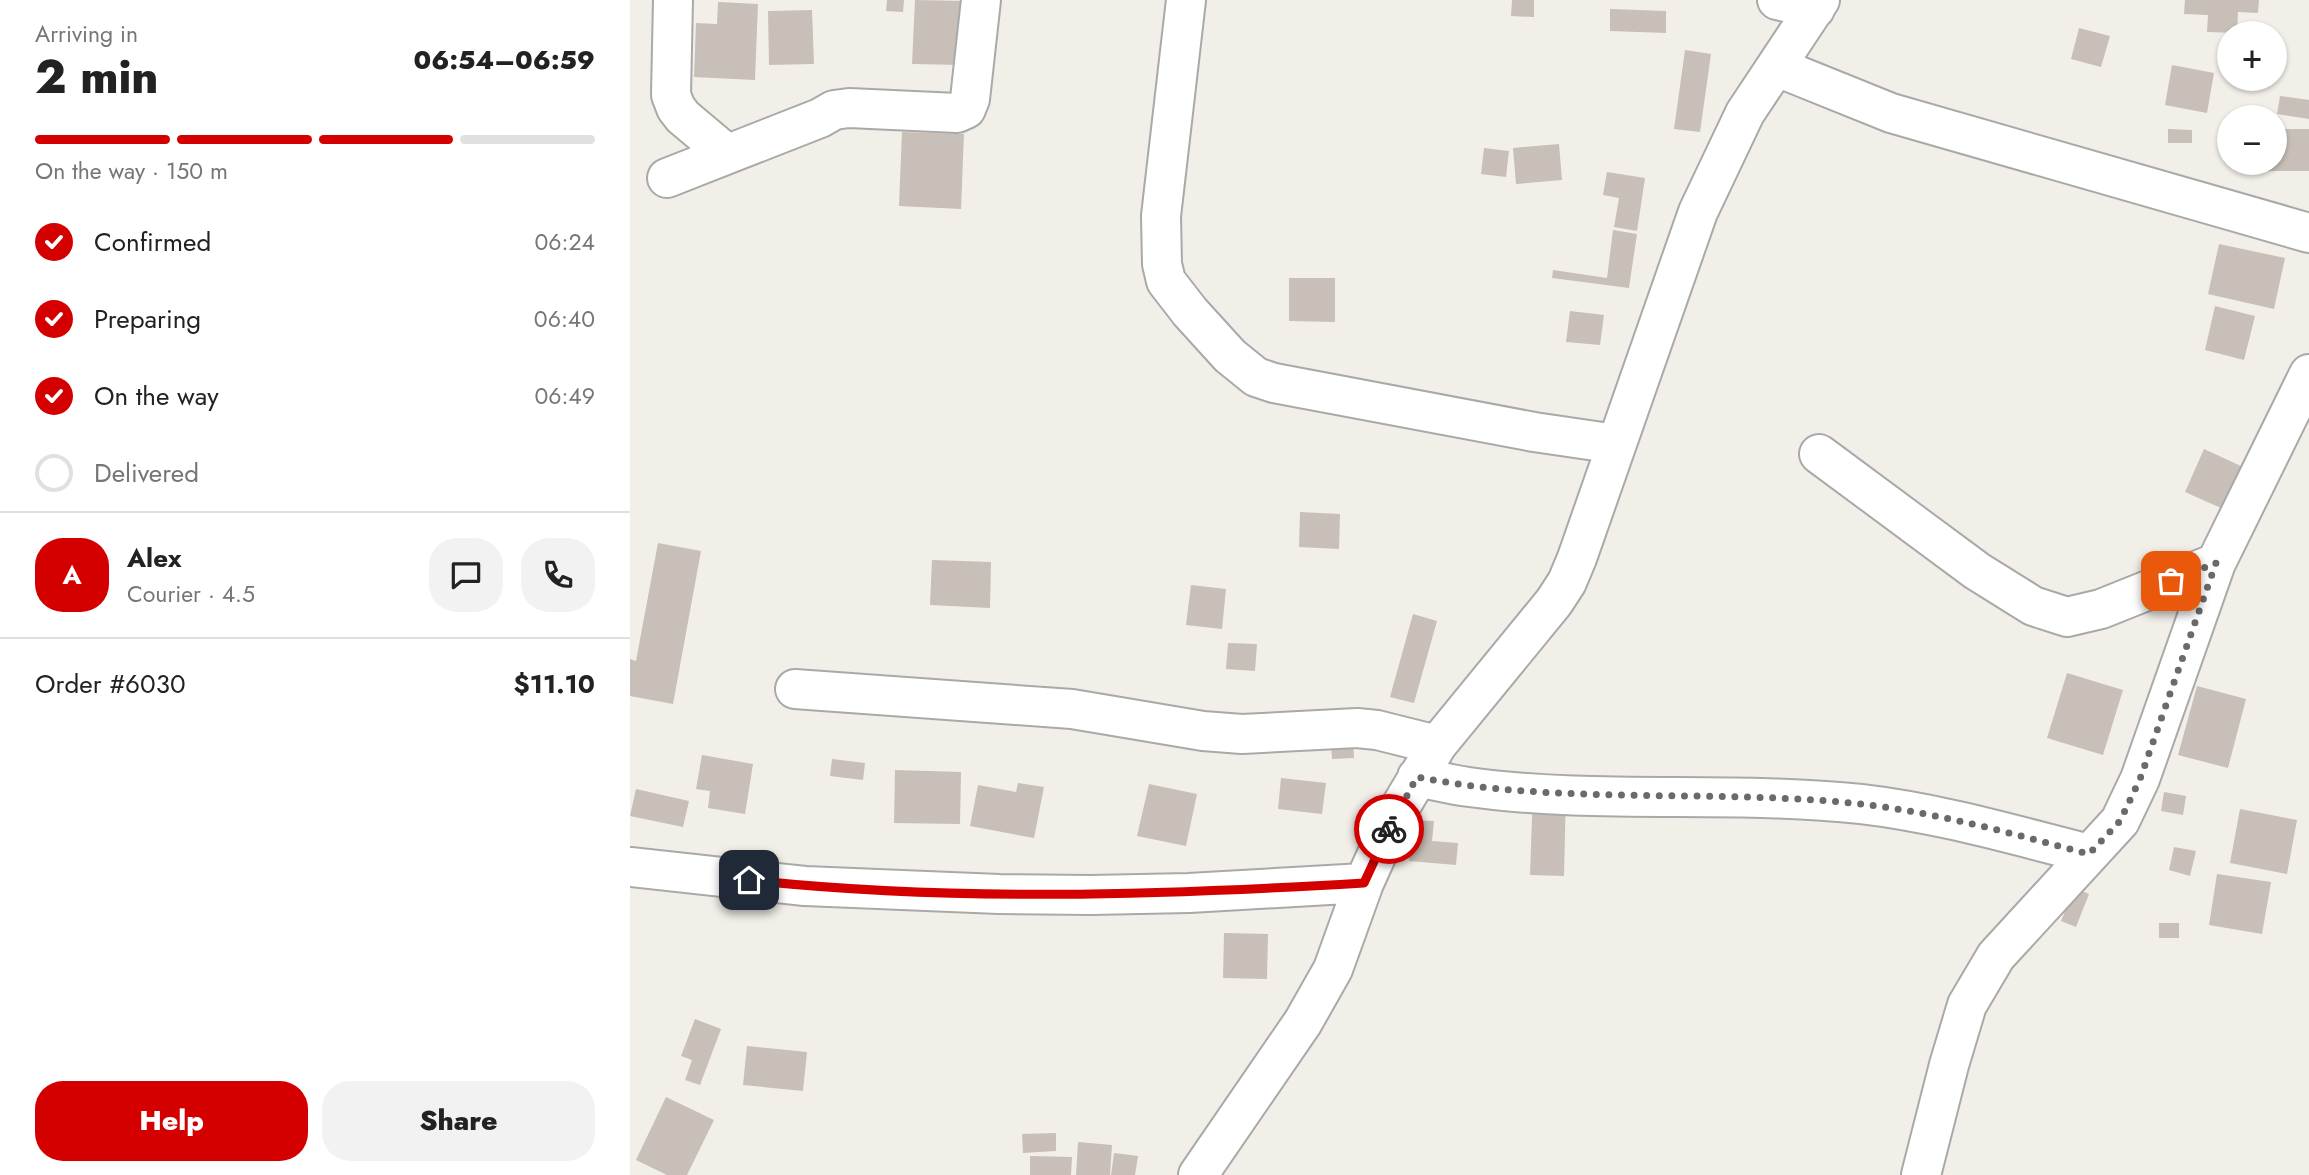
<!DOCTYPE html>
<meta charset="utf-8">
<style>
:root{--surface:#fff;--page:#f2f2f2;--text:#222;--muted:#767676;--line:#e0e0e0;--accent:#d40000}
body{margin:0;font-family:Jost,sans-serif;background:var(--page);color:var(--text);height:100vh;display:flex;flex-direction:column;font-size:26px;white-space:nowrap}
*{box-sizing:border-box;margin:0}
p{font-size:23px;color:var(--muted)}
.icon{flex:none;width:38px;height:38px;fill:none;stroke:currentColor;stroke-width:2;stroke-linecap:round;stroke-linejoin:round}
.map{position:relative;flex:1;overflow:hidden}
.details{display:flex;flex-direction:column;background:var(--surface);width:630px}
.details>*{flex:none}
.tools{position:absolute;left:1587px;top:21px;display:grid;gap:14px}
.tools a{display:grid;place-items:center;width:70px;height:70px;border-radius:50%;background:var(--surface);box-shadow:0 2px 5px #0004;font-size:35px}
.pin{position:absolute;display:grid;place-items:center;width:60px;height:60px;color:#fff;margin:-30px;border-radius:14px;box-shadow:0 4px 10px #0006}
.courier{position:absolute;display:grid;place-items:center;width:70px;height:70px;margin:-35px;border:5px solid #d40000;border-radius:50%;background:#fff;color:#222;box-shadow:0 2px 9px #0007}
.overview em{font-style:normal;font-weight:800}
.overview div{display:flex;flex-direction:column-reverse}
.overview{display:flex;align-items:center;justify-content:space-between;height:119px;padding:0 35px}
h1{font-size:46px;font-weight:800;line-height:52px}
.bar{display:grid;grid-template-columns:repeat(4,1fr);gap:10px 7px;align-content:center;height:84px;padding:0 35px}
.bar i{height:9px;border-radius:5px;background:var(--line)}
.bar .on{background:var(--accent)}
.bar p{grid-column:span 4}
.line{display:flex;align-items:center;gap:18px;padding:0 35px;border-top:2px solid var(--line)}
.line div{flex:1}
.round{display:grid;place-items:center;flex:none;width:74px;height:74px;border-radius:28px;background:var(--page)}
ol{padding:0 35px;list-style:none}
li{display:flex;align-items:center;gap:21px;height:77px}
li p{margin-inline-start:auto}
li .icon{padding:7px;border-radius:50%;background:var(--accent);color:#fff;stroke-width:4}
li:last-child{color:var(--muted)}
li i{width:38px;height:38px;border:4px solid var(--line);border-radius:50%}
.action{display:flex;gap:14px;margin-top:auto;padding:14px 35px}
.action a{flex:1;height:80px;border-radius:28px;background:var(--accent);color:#fff;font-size:28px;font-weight:800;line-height:80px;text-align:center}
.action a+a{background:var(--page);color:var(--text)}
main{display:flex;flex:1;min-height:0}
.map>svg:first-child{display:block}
</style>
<main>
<section class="details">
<div class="overview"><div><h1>2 min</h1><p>Arriving in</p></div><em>06:54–06:59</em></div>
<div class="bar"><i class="on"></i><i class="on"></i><i class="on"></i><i></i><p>On the way · 150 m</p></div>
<ol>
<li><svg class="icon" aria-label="check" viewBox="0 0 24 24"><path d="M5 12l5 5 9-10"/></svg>Confirmed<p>06:24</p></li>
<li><svg class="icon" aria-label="check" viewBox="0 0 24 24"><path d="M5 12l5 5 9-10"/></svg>Preparing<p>06:40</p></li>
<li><svg class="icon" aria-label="check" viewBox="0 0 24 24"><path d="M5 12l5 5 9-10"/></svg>On the way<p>06:49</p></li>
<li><i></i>Delivered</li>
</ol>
<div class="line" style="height:126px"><b class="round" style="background:var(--accent);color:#fff">A</b><div><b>Alex</b><p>Courier · 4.5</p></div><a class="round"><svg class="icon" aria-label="chat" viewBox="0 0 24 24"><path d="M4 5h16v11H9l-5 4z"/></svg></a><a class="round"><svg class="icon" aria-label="phone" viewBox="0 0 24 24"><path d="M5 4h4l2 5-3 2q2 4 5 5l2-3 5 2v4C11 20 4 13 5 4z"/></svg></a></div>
<div class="line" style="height:91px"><div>Order #6030</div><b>$11.10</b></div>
<div class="action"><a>Help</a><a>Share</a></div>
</section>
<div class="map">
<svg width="1679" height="1175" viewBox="0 0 1679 1175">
<rect width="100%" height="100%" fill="#f2efe9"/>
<path fill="#c7bfb8" d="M257 0H274L273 12 256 11Z
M285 0 335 1 332 65 282 64Z
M882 0H904V17L881 16Z
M1555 0H1629L1628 13 1608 12 1607 33 1577 32 1578 15 1554 14Z
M88 2 128 4 125 80 64 77 66 23 87 24Z
M980 9 1036 11V33L980 31Z
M182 10 184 64 139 65 138 11Z
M1449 28 1480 36 1471 67 1441 59Z
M1055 50 1081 54 1070 132 1044 129Z
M1542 65 1584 73 1577 113 1535 105Z
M1650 96 1679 100V119L1647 114Z
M1538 129 1562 130V143H1538Z
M1645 129H1679V171H1635V163H1645Z
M272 132 334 134 331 209 269 206Z
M929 144 932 180 886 184 883 148Z
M854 148 879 151 876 177 851 174Z
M977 172 1015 178 1007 231 984 227 989 198 973 195Z
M983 230 1007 234 999 288 922 278 923 270 977 278Z
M1589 244 1655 258 1644 309 1578 294Z
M659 278H705V322L659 321Z
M1585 306 1625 316 1614 360 1575 350Z
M940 311 974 315 970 345 936 342Z
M1574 449 1611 466 1591 508 1555 492Z
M670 512 710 514 709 549 669 547Z
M28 543 71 551 43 704 0 696V659L6 661Z
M302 560 361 562 360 608 300 605Z
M561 585 596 589 592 629 556 625Z
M783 614 807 621 784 703 760 697Z
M598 643 627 644 625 671 596 669Z
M1437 673 1493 690 1473 755 1417 738Z
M1567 686 1616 699 1598 768 1548 755Z
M722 723 724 758 702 759 700 724Z
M72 755 123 764 115 814 78 808 80 791 66 789Z
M202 759 235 763 233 780 200 776Z
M265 770 331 772 330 824 264 823Z
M651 778 696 783 692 814 648 809Z
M388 783 414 787 404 838 340 826 348 785 386 792Z
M519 784 567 794 556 846 507 836Z
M6 789 59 801 53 827 0 816Z
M903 789 936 790 934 876 900 875Z
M1534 792 1556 796 1553 815 1531 811Z
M1610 809 1667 820 1657 874 1600 863Z
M782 820 804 821 802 841 828 843 826 865 779 861Z
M1544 847 1566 851 1560 876 1539 870Z
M1587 874 1641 882 1632 934 1579 925Z
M1445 888 1459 894 1446 927 1431 921Z
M1529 923H1549V938H1529Z
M594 933 638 934 637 979 593 978Z
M65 1019 91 1029 70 1085 55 1080 62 1060 51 1056Z
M117 1046 177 1052 173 1091 113 1085Z
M36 1097 84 1120 57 1175H37L6 1160Z
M426 1133V1151L393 1153 392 1134Z
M448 1142 482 1145 480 1175H446Z
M484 1153 508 1156 505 1175H481Z
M400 1156 442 1157 441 1175H400Z"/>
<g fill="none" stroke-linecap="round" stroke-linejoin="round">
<defs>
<path id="minor" d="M43 0 41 95 46 108 53 117 97 154
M556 0 531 216 532 264 536 281 560 312 600 356 626 377 644 383 904 432 986 444
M1147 0 1185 9
M1147 67 1261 113 1679 233
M37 178 190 118 204 110 219 108 327 113 336 109 340 99 351 0
M1189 454 1347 571 1403 606 1437 617 1471 609 1586 563
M165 689 442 709 573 731 612 734 727 728 747 730 807 745
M787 777C804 780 822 785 839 787 969 805 1101 790 1231 804 1309 813 1384 835 1459 854
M0 867 175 886 369 894 461 895 559 893 734 883
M568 1175 673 1022 703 969 734 883 762 821 807 745 924 602 937 582 947 558 1068 212 1115 113 1190 0
M1291 1175 1319 1065 1337 1005 1366 956 1490 821 1510 779 1586 563 1679 374"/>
</defs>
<use href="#minor" stroke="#a9a9a9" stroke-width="42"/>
<use href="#minor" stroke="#fff" stroke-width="38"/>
</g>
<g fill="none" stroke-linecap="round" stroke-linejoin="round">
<path stroke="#6b6a68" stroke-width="7" stroke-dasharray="0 12.6" d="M759 829 787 777C934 806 1083 788 1231 804 1309 813 1384 834 1459 854L1490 821 1510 779 1586 563 1541 581"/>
<path stroke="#d40000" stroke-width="9" d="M119 880C323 902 529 895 734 883L759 829"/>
</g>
</svg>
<div class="tools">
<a>+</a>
<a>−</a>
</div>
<div class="pin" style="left:1541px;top:581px;background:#ea580c"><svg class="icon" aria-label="bag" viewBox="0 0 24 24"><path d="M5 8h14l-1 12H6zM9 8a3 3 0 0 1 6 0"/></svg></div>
<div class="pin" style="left:119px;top:880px;background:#1f2937"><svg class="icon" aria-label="home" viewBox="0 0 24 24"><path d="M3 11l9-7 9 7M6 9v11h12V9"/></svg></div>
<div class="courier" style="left:759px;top:829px"><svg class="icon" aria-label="bike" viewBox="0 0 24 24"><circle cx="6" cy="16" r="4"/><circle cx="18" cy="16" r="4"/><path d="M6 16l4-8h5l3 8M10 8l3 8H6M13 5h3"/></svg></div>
</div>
</main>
